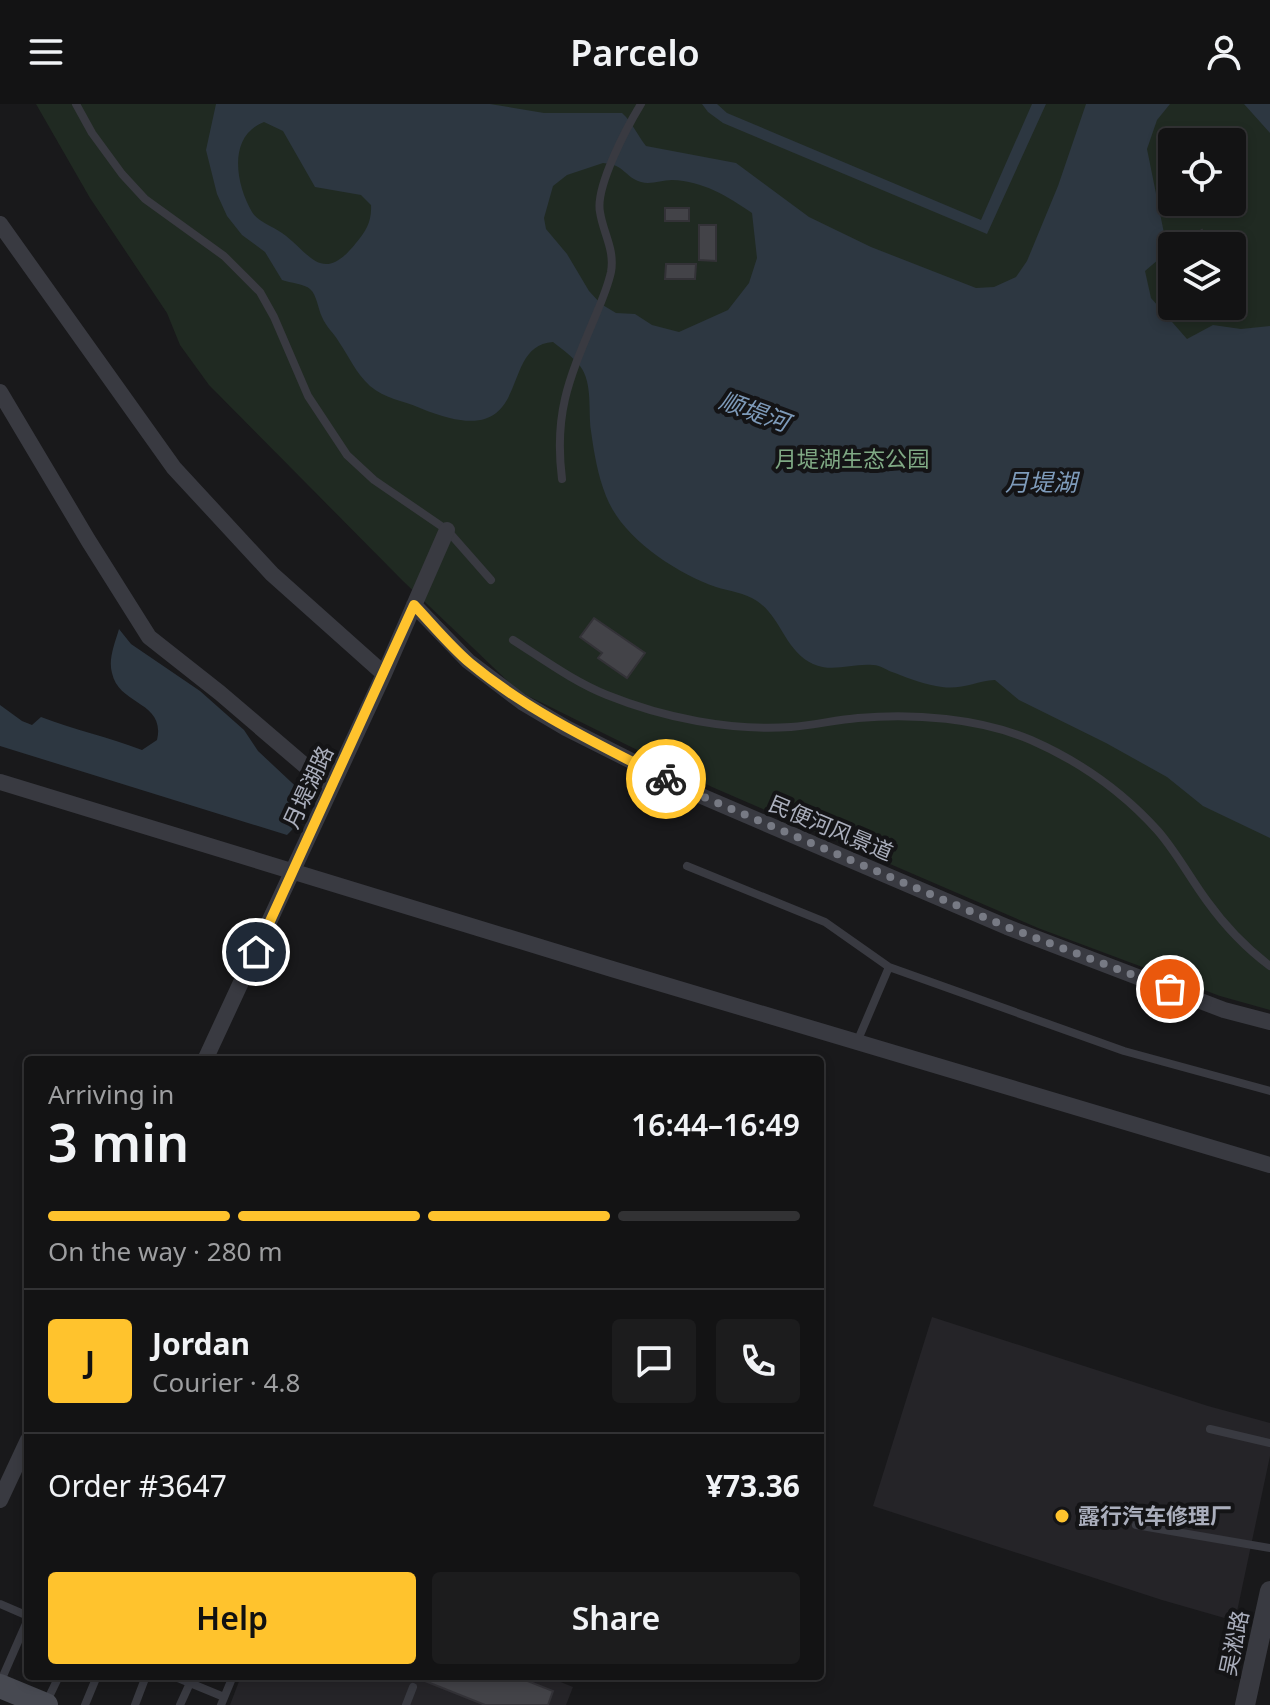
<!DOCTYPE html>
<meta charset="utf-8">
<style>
:root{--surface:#131314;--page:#1c1c1d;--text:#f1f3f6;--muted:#9d9ea0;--line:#323234;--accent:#ffc32d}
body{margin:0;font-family:"Noto Sans","Noto Sans SC",sans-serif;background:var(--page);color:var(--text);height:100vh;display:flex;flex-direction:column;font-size:30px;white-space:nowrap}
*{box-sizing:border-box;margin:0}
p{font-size:26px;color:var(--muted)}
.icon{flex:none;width:44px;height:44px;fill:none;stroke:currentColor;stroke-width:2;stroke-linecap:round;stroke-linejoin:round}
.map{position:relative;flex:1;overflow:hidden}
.panel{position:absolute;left:24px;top:952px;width:800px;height:624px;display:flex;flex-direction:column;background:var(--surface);border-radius:8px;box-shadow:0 4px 12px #0003,0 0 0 2px var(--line)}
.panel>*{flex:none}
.buttons{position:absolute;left:1158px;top:24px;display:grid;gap:16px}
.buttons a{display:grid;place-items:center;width:88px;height:88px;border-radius:8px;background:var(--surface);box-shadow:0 4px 12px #0003,0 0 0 2px var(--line);font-size:40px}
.pin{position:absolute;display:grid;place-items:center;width:68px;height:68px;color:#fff;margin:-34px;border:4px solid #fff;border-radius:50%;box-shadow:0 2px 8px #0007}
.courier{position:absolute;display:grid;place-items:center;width:80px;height:80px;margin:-40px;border:6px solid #ffc32d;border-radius:50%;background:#fff;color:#222;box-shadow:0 2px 10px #0007}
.summary em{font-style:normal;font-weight:600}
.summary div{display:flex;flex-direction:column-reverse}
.summary{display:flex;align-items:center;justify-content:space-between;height:136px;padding:0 24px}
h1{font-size:52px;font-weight:600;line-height:60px}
.bar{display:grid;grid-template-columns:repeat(4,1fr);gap:12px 8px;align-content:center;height:96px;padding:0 24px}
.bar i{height:10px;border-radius:6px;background:var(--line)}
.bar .selected{background:var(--accent)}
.bar p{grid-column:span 4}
.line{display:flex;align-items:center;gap:20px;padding:0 24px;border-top:2px solid var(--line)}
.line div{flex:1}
.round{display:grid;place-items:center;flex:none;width:84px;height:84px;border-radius:8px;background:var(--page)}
.cta{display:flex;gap:16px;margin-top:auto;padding:16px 24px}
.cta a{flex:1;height:92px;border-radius:8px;background:var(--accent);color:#111;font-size:32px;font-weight:600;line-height:92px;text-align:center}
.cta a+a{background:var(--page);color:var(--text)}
header{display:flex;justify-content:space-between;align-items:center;height:104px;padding:0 24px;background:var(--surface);font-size:36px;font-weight:600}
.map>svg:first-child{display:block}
</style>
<header><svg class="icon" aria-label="menu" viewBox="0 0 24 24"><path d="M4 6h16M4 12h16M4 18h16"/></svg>Parcelo<svg class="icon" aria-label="person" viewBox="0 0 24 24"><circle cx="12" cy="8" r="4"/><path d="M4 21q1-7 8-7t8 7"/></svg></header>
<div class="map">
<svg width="1270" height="1601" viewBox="0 0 1270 1601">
<rect width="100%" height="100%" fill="#19191b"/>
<path fill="#252428" d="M932 1213 1208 1302 1270 1319V1352L1235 1517 1162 1496 873 1402Z
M241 1572H546L573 1583 566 1601H230Z"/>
<path fill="#202a22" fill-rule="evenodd" d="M36 0H1270V906L1220 892 1038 824 712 683 518 587 403 477 209 281 180 241 167 209 90 94ZM1172 38H1232V98H1172ZM1172 142H1232V202H1172Z"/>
<path fill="#2d3741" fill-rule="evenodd" d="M216 0H490L544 9H622C633 19 637 31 646 42L736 59 809 113 871 143 976 184 994 183 1016 173 1027 157 1058 82 1086 0H1170L1157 16 1147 45 1167 144 1159 155 1145 167 1151 194 1187 235 1213 221 1241 225 1270 222V734L1203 702 1167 673 1106 639 1019 596 995 576C976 577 962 586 942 583 926 581 910 575 895 569 887 567 881 561 873 561 852 559 833 569 813 560 785 547 781 513 757 497 745 489 729 487 716 483 676 469 622 434 606 392 598 372 594 349 591 327 588 307 593 279 580 262 573 253 562 245 553 238 494 242 540 354 420 304 402 296 385 295 370 282 355 268 350 254 339 238 334 229 326 223 322 213 318 205 317 191 310 185 305 180 290 179 282 176L265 148 242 131 227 112 217 90 206 46ZM264 18 283 27 315 83 361 91 371 101C372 117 366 127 356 139 322 182 310 149 282 129 272 122 258 118 252 108 235 79 228 32 264 18ZM603 59C626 61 624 73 641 78 651 81 661 76 672 76 703 77 727 92 752 109L757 154 749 179 728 206 679 228 652 221 635 210 616 209 601 200 589 187 567 150 546 125 544 114 553 82 567 71Z
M702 0H717L727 9 981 116 1032 0H1046L987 130 723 19 708 8Z
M1244 0H1270V29Z
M119 525 131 540 200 587 244 626 258 647 306 692C306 708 298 721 287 731L0 642V601L22 617 32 621 41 613C74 626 109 633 142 646L157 636C166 597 119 602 112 569 108 555 115 539 119 525Z"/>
<path fill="#434348" stroke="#333237" stroke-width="2" d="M665 104H689V117H665Z
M699 121H716V157L699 156Z
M1202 126 1213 142H1178Z
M666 160H696L695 175H665Z
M594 514 645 549 627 574 598 554 602 549 580 533Z
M515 1572 553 1587 548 1601H485L415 1573Z"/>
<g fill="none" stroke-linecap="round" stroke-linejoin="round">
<path stroke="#393a41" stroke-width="8" d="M76 0 92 29 122 70 145 95 224 152 260 188 274 213 308 292 347 351 374 376 447 426 491 476
M562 375C554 311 568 277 592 220 599 203 607 186 611 168 615 145 603 129 600 108 595 83 627 23 641 0
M513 536C543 555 574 578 607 591 664 614 730 627 791 623 814 621 836 616 858 614 914 609 979 614 1031 636 1079 657 1123 688 1158 727 1177 749 1190 774 1207 797 1225 822 1246 844 1270 862
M687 762 825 818 889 863 1124 947 1270 987
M857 938 889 863
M1210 1325 1270 1339
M1136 1421 1270 1444
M0 1500 28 1512
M173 1572 224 1593
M0 1579 28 1515
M47 1597 59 1572
M85 1601 97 1572
M135 1601 146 1572
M180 1601 190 1579
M221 1601 233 1572
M406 1601 413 1583"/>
<path stroke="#393a41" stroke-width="16" d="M0 120 174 364 272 470 384 570
M0 288 88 436 149 533 220 589 331 684
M414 501 468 557 522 598 566 624 699 691 1007 823 1224 906 1270 918
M0 678 612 865 1270 1061
M205 956 384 570 447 426
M0 1396 28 1336"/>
<path stroke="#393a41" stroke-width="20" d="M1245 1601 1270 1487"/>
<path stroke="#474951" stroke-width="24" d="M0 1582 46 1601"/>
</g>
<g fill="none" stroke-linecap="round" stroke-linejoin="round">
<path stroke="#777a84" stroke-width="8" stroke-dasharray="0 14.4" d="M666 675 699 691 1007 823 1170 885"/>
<path stroke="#ffc32d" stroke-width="10" d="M256 848 414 501C432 520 450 542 470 559 529 608 598 640 666 675"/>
</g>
<circle fill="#ffc32d" stroke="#141416" stroke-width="3" cx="1062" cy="1412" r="8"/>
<g text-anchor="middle" stroke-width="8" stroke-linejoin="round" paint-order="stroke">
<g font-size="22" fill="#7fa984" stroke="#141416">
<text x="852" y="363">月堤湖生态公园</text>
</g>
<g font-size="22" fill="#aaaebc" stroke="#141416">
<text transform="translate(308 683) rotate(-65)" y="8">月堤湖路</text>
<text transform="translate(831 724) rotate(23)" y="8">民便河风景道</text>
<text transform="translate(1234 1539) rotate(-78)" y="8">吴淞路</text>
</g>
<g font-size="22" font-weight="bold" fill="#aaaebc" stroke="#141416" text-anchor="start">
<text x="1078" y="1420">露行汽车修理厂</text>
</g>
<g font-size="24" font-style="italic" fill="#7e9bba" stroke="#141416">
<text transform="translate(754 308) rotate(20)" y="8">顺堤河</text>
<text x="1041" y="387">月堤湖</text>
</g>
</g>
</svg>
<div class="buttons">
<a><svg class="icon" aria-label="locate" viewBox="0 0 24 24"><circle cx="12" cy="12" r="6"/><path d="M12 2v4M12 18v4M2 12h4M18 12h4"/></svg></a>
<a><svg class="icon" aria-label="layers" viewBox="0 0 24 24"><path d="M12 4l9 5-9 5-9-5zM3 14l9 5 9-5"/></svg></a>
</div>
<div class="pin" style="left:1170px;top:885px;background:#ea580c"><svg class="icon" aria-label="bag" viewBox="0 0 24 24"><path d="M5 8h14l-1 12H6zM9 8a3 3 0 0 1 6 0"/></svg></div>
<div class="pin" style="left:256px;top:848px;background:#1f2937"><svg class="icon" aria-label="home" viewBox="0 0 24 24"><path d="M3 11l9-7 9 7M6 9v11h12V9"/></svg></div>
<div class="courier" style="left:666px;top:675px"><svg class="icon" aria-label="bike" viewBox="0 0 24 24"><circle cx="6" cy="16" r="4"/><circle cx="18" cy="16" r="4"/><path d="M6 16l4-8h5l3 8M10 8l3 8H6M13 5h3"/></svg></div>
<section class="panel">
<div class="summary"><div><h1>3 min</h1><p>Arriving in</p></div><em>16:44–16:49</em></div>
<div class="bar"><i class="selected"></i><i class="selected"></i><i class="selected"></i><i></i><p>On the way · 280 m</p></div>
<div class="line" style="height:144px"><b class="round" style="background:var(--accent);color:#111">J</b><div><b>Jordan</b><p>Courier · 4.8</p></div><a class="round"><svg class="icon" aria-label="chat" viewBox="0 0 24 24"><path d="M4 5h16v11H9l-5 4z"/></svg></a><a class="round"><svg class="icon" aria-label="phone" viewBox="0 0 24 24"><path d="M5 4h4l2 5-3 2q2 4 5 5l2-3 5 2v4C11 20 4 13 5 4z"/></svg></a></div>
<div class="line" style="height:104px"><div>Order #3647</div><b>¥73.36</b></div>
<div class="cta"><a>Help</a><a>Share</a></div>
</section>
</div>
